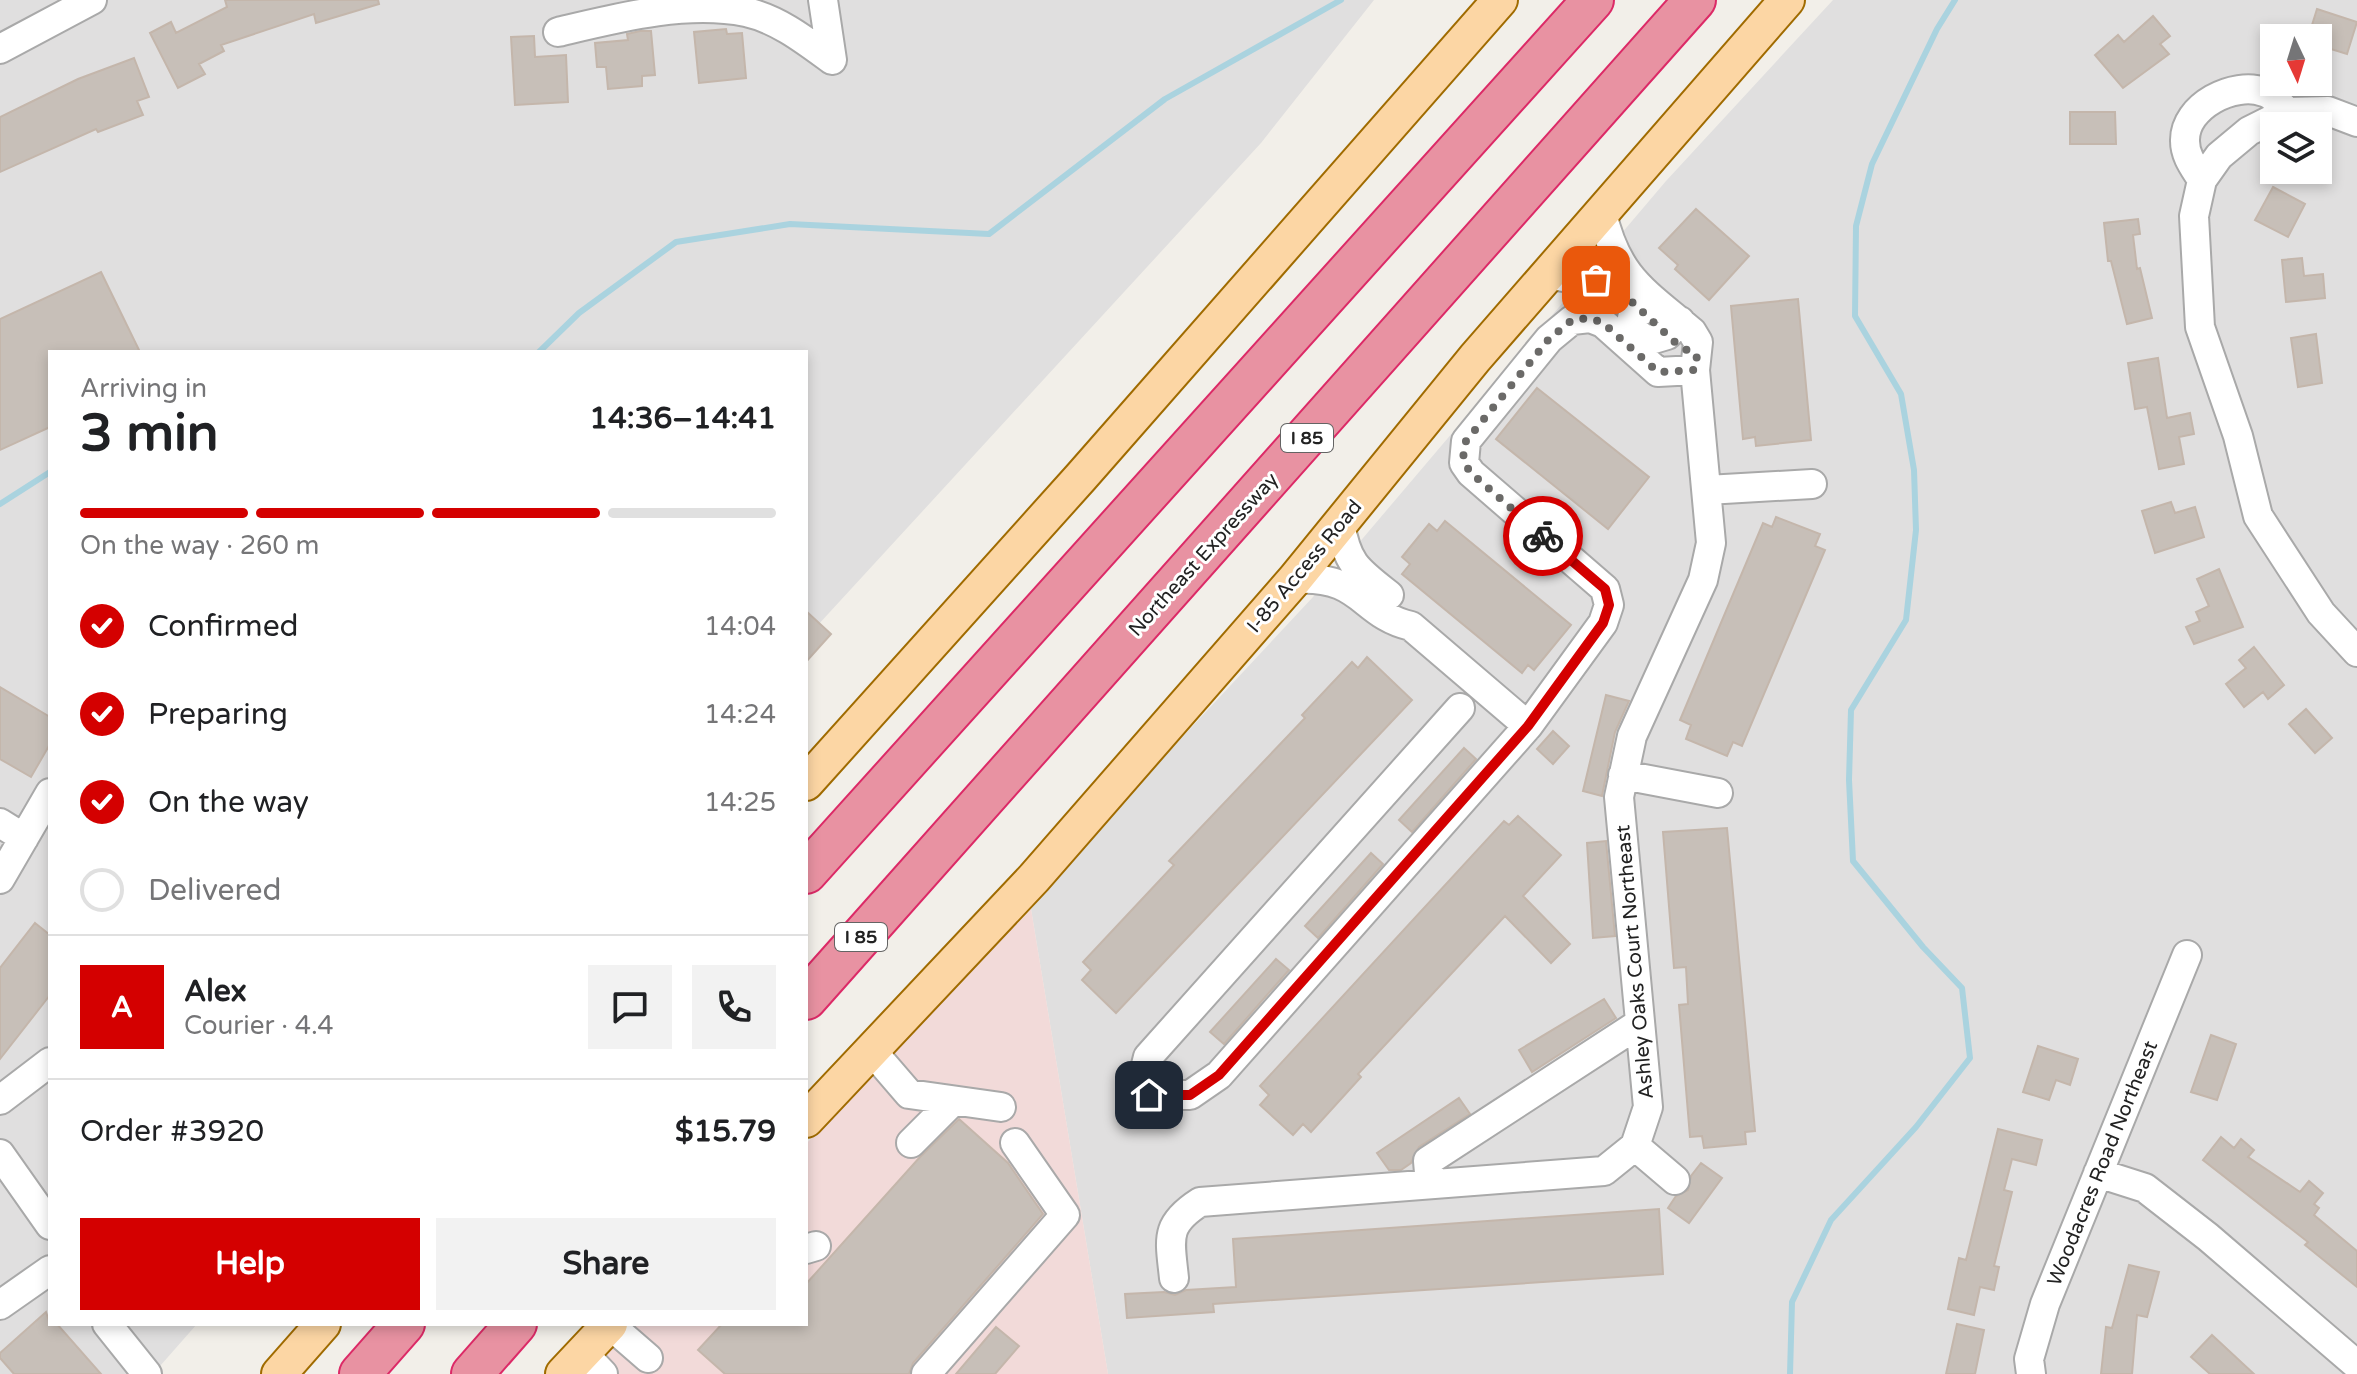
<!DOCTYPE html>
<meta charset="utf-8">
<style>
:root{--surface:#fff;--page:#f2f2f2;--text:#202124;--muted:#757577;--line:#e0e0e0;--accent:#d40000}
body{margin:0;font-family:"Varela Round",sans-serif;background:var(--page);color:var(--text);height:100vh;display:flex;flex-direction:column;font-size:30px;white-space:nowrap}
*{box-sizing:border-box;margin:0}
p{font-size:26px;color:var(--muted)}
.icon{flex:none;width:44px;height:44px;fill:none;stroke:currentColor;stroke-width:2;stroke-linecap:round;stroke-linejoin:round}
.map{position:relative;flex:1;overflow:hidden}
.drawer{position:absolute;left:48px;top:350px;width:760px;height:976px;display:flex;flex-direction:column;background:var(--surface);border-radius:0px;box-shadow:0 4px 12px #0003}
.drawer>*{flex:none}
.needle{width:52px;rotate:176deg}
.controls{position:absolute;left:2260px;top:24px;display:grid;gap:16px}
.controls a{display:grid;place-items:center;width:72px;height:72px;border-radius:0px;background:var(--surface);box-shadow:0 4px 12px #0003;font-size:40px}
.pin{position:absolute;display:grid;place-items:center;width:68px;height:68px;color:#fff;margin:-34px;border-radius:16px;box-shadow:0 4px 12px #0006}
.courier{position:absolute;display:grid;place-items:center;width:80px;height:80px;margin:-40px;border:6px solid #d40000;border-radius:50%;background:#fff;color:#222;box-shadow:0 2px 10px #0007}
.headline em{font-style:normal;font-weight:800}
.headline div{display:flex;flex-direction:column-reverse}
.headline{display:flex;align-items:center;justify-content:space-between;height:136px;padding:0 32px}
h1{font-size:52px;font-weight:800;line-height:60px}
.bar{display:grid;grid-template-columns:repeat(4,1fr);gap:12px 8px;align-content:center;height:96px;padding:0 32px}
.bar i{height:10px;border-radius:6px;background:var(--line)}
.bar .on{background:var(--accent)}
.bar p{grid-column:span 4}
.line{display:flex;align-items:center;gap:20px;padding:0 32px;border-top:2px solid var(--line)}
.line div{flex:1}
.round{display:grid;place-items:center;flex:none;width:84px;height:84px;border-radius:0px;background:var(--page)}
ol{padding:0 32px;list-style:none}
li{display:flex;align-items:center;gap:24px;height:88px}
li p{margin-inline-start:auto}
li .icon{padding:8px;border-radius:50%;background:var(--accent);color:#fff;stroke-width:4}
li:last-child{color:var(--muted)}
li i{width:44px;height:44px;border:4px solid var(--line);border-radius:50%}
.button{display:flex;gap:16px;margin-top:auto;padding:16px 32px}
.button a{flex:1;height:92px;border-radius:0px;background:var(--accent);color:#fff;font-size:32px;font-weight:800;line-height:92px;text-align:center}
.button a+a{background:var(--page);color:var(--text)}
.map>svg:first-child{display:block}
</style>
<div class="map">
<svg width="2357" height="1374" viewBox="0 0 2357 1374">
<rect width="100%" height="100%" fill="#f2efe9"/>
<path fill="#e0dfdf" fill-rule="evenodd" d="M0 0H1374L1261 143 806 638V352H50V1324H197L153 1374H0Z
M1833 0H2357V1374H1108L1031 909 1133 790 1313 597 1666 181ZM2274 38H2318V82H2274ZM2274 126H2318V170H2274Z"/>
<path fill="#f2dad9" d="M1031 909 1108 1374H586L633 1324H806V1144Z"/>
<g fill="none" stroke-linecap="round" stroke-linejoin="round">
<path stroke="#aad3df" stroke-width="6" d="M539 352 579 313 676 242 790 224 989 234 1165 99 1341 0
M0 504 50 472
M1790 1374 1792 1302 1831 1220 1916 1127 1970 1058 1962 988 1923 947 1853 861 1849 780 1851 710 1906 620 1916 530 1914 470 1901 394 1855 316 1856 226 1872 164 1937 29 1955 0"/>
</g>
<path fill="#c7bfb8" stroke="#c4b6ab" stroke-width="2" d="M225 0H378L379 4 316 23 314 14 221 45 224 51 199 64 205 74 178 88 150 33 171 22 176 33 227 7Z
M2317 9 2357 22 2347 54 2318 45V38H2308Z
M2153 16 2170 36 2160 44 2169 54 2123 88 2095 55 2118 35 2124 42Z
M726 29 727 34 742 33 746 78 699 83 694 32Z
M640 31H651L655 75 642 76V86L608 89 606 67H597L595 43 628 40 627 34Z
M534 36 535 57 566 55 568 102 515 105 511 37Z
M134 58 149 97 137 101 143 115 98 132 96 129 0 172V117L78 79Z
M2070 112H2115L2116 144H2070Z
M2273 187 2305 204 2288 237 2255 220Z
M1696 209 1749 256 1709 300 1675 269 1678 265 1659 248Z
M2138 219 2140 234 2133 235 2137 269 2140 268 2152 318 2127 324 2111 261H2108L2104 223Z
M2302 258 2304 276 2323 274 2325 298 2286 302 2282 260Z
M101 272 140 352H50V427L0 450V319Z
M1798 299 1811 440 1756 446 1755 437 1743 439 1731 306Z
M2316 334 2322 383 2298 387 2291 338Z
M2158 358 2167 418 2190 413 2194 434 2179 437 2184 464 2159 469 2147 407 2135 409 2128 363Z
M1537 388 1649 477 1608 529 1496 439Z
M2171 502 2175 513 2195 507 2204 537 2155 553 2142 511Z
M1776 517 1820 534 1815 546 1825 550 1742 746 1733 742 1727 756 1686 739 1691 725 1680 720 1763 523 1772 527Z
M1445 521 1571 625 1534 670 1528 665 1522 673 1402 574 1410 564 1402 557 1429 524 1437 531Z
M2219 569 2243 627 2194 644 2186 627 2200 621 2196 612 2209 606 2197 579Z
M806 611 831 634 806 662Z
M2254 647 2284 685 2268 699 2263 692 2244 707 2226 684 2246 668 2239 660Z
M1367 657 1412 700 1116 1013 1082 980 1091 970 1083 962 1174 865 1169 861 1305 718 1302 715 1352 662 1358 668Z
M0 687 50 717V744L31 777 0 759Z
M1606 695 1629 701 1615 732 1602 796 1583 791Z
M2306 709 2332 738 2315 753 2289 724Z
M1553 731 1569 746 1553 764 1537 749Z
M1464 748 1476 759 1412 832 1399 820Z
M1518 816 1561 855 1523 896 1570 944 1551 963 1505 916 1358 1074 1361 1077 1311 1132 1303 1124 1293 1135 1260 1105 1269 1095 1260 1086 1504 821 1509 825Z
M1727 828 1755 1131 1745 1132 1746 1144 1704 1148 1702 1136 1690 1137 1679 1005 1688 1004 1686 967 1674 968 1663 832Z
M1606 841 1615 936 1593 938 1587 843Z
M1371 853 1383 864 1318 938 1305 926Z
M35 923 50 935V995L0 1059V968Z
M1276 959 1289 970 1224 1044 1210 1032Z
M1604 999 1616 1018 1532 1072 1519 1050Z
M2211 1035 2236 1044 2217 1100 2191 1092Z
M2038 1046 2078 1059 2070 1085 2056 1080 2049 1100 2023 1092Z
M1459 1098 1470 1114 1419 1147 1411 1163 1401 1170H1389L1377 1153Z
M959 1119 1008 1163 1043 1214 913 1363 909 1374H725L698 1350 722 1324H806V1284L920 1157Z
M1998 1129 2042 1140 2036 1165 2012 1159 2004 1190 2012 1192 1994 1266 1999 1267 1994 1290 1980 1287 1974 1315 1948 1309 1959 1258 1966 1260Z
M2221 1137 2234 1148 2241 1139 2254 1150 2248 1157 2300 1192 2309 1181 2323 1193 2314 1204 2319 1208 2314 1215 2357 1251V1287L2305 1245 2308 1242 2203 1160Z
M1701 1163 1722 1178 1689 1223 1668 1208 1676 1196 1688 1190 1691 1176Z
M1659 1209 1663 1274 1213 1304 1214 1312 1127 1318 1125 1294 1164 1292 1175 1295 1186 1290 1236 1287 1233 1239Z
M2129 1265 2159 1272 2147 1317 2137 1315 2132 1374H2101L2106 1327 2112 1328Z
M46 1312 50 1324H57L101 1374H14L0 1358V1353Z
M1957 1324 1984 1330 1975 1374H1946Z
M996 1327 1019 1346 995 1374H956Z
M2212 1335 2254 1374H2210L2191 1357Z"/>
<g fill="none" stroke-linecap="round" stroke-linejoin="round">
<defs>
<path id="minor" d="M823 0 832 60
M558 32C617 18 685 0 746 12 778 19 806 41 832 60
M0 49 92 0
M2357 122 2328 111 2287 112 2249 131 2219 156 2202 180 2194 216 2200 327 2238 436 2258 516 2321 613 2357 652
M2202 180C2194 167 2185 156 2185 141 2184 106 2234 81 2264 92 2273 94 2281 106 2287 112
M1548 275C1589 281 1610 279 1641 311
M1632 318 1631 329 1647 341 1667 335 1680 321
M1707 490 1812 484
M1340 523C1347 564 1357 570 1389 595
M1295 579C1363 575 1360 614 1411 626L1528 726 1219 1075 1190 1095H1149L1143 1077 1148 1057 1460 708
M1528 726 1603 623 1609 605 1605 589 1471 473 1464 463 1466 441 1549 339 1572 320 1590 318 1603 323 1658 372 1695 370
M1623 775 1718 793
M0 823 24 838
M0 879 50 793
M872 1051 909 1094 1001 1107
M0 1100 50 1062
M911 1143 952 1102
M1635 1146 1675 1180
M0 1154 50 1225
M2098 1173 2145 1188 2208 1237 2357 1365
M1430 1184 1428 1161 1640 1023
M806 1249 816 1246
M1174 1278C1170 1239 1164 1225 1200 1202L1604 1171 1635 1146 1648 1107 1619 797 1632 736 1703 580 1711 543 1695 370 1698 342 1692 332C1644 291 1617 278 1602 213
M0 1305 50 1270
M107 1324 147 1374
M610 1325 648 1358
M583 1353 603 1374
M926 1374 1065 1215 1015 1143
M2031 1374 2029 1359 2045 1304 2187 955"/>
<path id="major" d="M806 783 1081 477 1500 0
M806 1120 1034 878 1295 579 1475 358 1787 0
M279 1374 323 1324
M563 1374 610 1324"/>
<path id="highway" d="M806 873 1593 0
M806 999 1695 0
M360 1374 404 1324
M472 1374 516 1324"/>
</defs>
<use href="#minor" stroke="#a9a9a9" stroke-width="32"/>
<use href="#major" stroke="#a06b00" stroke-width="38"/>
<use href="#highway" stroke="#dc2a67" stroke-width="44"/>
<use href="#minor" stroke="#fff" stroke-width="28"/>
<use href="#major" stroke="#fcd6a4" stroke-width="34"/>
<use href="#highway" stroke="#e892a2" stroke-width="40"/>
</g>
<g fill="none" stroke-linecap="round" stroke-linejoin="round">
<path stroke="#6b6a68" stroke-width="8" stroke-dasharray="0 14.4" d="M1543 536 1471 473C1462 461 1462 454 1466 441L1549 339 1572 320 1590 318 1603 323 1658 372 1695 370 1697 355 1679 346 1631 301 1596 280"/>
<path stroke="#d40000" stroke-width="10" d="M1149 1095H1190L1219 1075 1528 726 1603 623 1609 605 1605 589 1543 536"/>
</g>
<g text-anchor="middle" stroke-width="6" stroke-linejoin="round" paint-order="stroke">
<g fill="#fff" stroke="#646464" stroke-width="2">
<rect x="1281" y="424" width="52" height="28" rx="6"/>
<rect x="835" y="923" width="52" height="28" rx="6"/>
</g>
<g font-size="18" font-weight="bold" fill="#222">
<text x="1307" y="444">I 85</text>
<text x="861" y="943">I 85</text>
</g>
<g font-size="20" fill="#222" stroke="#fff">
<text transform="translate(1203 554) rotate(-48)" y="7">Northeast Expressway</text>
<text transform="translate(1304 566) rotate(-50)" y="7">I-85 Access Road</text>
<text transform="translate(1634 962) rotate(-95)" y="7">Ashley Oaks Court Northeast</text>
<text transform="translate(2102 1163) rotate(-68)" y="7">Woodacres Road Northeast</text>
</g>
</g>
</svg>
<div class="controls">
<a><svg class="needle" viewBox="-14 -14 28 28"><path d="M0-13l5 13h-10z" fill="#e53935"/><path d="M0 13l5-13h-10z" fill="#757577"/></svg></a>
<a><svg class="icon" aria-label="layers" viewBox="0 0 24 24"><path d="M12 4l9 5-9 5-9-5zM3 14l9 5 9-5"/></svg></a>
</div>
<div class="pin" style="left:1596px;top:280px;background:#ea580c"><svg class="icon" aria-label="bag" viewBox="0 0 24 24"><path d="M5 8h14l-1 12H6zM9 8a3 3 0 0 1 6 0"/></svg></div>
<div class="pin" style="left:1149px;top:1095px;background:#1f2937"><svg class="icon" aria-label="home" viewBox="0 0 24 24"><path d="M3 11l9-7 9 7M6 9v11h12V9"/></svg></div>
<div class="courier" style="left:1543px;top:536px"><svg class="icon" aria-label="bike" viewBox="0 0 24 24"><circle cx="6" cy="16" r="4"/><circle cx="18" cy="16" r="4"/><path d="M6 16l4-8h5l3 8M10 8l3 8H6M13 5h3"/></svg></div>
<section class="drawer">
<div class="headline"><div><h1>3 min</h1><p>Arriving in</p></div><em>14:36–14:41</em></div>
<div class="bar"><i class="on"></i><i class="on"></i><i class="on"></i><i></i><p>On the way · 260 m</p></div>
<ol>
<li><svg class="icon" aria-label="check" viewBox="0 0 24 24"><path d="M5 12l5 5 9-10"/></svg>Confirmed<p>14:04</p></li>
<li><svg class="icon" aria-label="check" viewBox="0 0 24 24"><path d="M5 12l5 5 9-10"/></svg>Preparing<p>14:24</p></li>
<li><svg class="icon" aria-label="check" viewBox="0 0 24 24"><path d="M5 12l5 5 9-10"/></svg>On the way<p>14:25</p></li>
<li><i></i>Delivered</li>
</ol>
<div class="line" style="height:144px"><b class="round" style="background:var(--accent);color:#fff">A</b><div><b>Alex</b><p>Courier · 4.4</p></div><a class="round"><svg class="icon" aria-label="chat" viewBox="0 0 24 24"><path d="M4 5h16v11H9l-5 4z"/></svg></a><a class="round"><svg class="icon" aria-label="phone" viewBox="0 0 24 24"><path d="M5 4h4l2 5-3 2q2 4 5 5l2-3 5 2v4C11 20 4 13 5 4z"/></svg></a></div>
<div class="line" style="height:104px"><div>Order #3920</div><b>$15.79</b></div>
<div class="button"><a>Help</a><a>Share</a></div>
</section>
</div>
